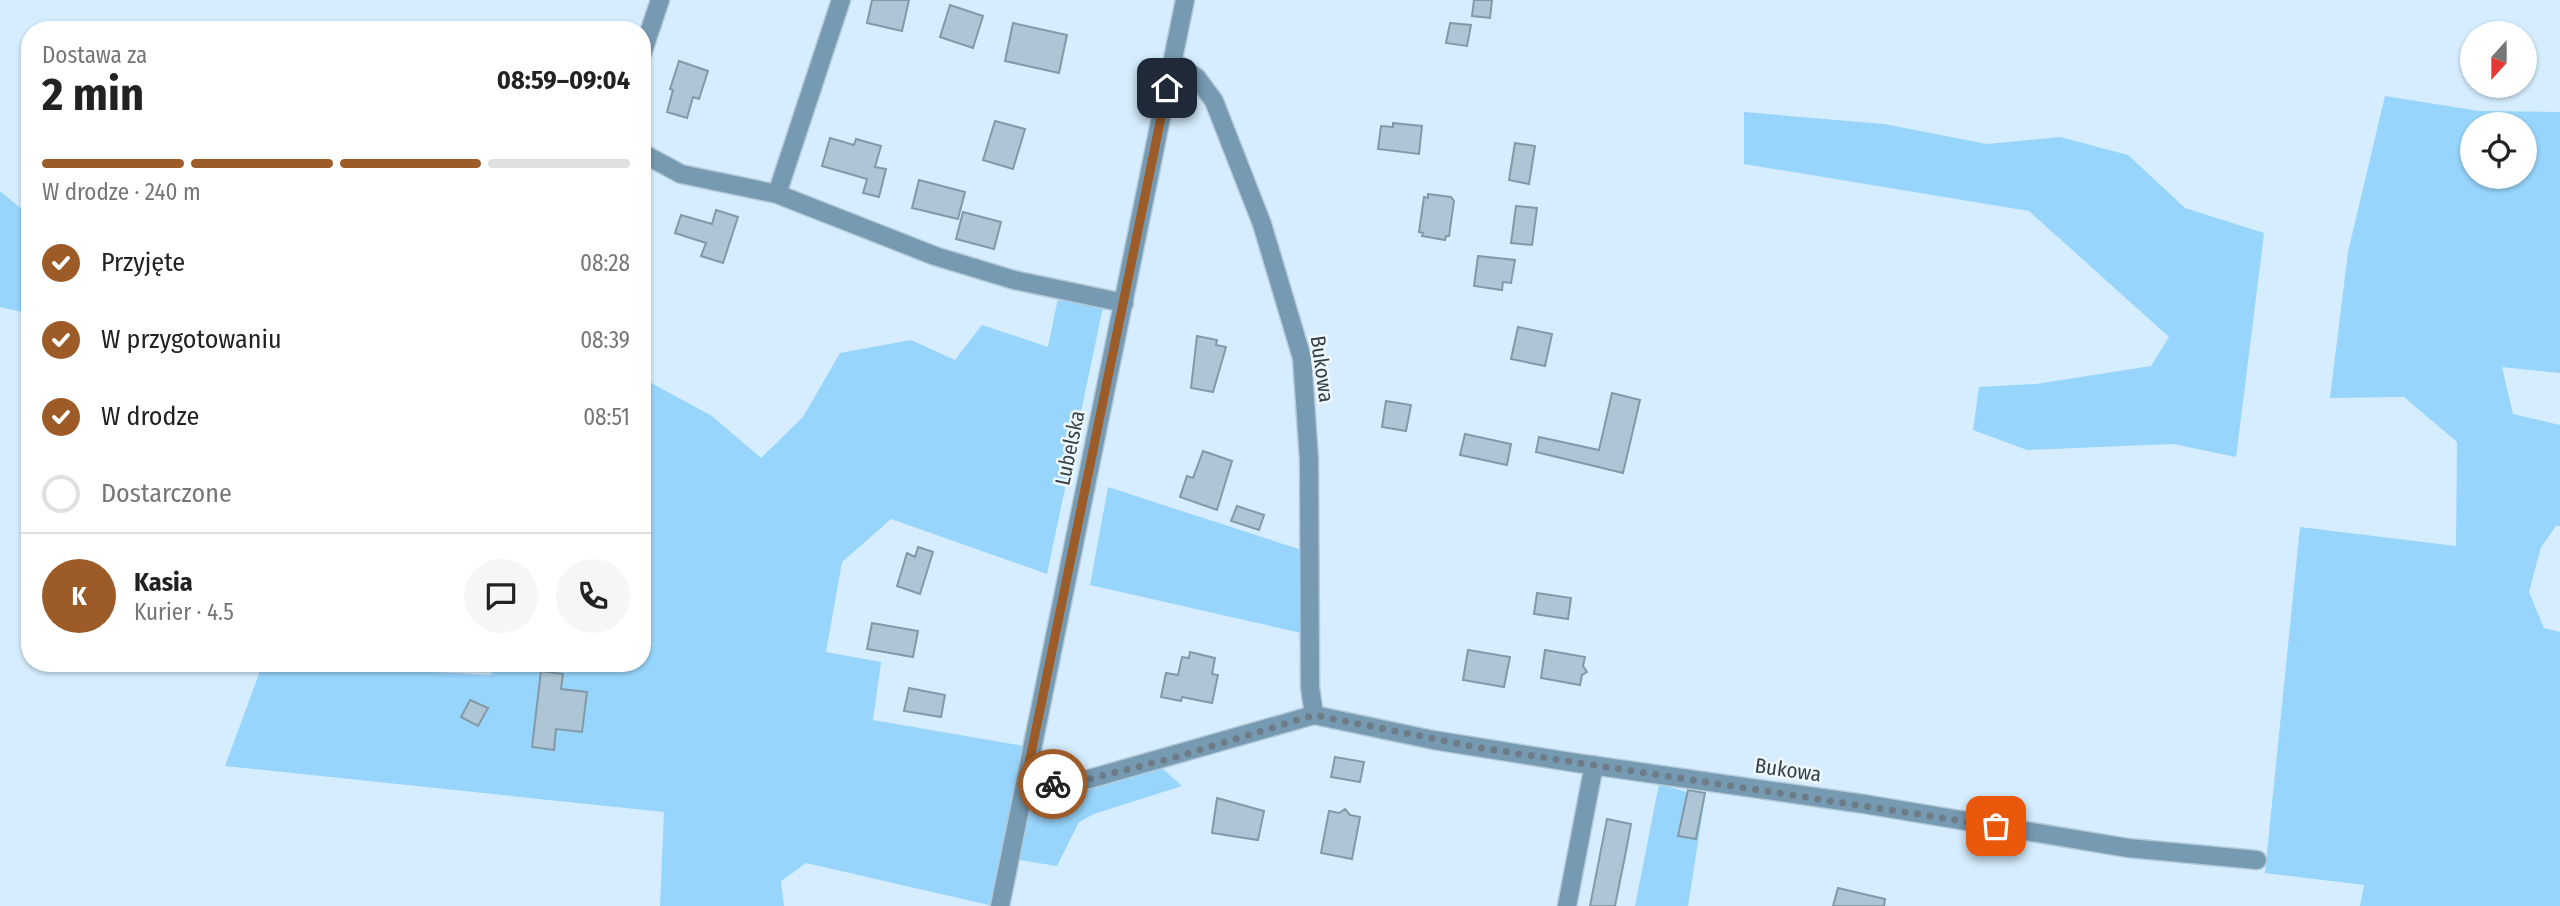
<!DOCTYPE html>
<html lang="pl">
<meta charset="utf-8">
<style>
:root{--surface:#fff;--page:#f6f6f6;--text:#222;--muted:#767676;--line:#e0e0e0;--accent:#9d5c27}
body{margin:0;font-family:"Fira Sans Condensed",sans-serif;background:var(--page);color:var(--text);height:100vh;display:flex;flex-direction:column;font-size:26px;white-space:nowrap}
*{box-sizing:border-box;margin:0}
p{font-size:23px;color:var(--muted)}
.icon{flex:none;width:38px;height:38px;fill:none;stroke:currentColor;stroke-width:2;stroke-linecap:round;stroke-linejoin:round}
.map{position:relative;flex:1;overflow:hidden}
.panel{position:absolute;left:21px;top:21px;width:630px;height:651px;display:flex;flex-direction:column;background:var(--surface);border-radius:28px;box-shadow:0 2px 5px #0004}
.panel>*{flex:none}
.needle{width:46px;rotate:201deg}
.fabs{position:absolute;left:2460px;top:21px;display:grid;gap:14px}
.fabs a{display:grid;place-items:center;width:77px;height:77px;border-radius:50%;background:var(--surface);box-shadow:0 2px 5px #0004;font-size:35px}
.pin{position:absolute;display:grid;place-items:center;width:60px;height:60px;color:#fff;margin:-30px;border-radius:14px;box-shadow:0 4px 10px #0006}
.courier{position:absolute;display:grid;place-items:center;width:70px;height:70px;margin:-35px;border:5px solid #9d5c27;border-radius:50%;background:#fff;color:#222;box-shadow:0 2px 9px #0007}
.head em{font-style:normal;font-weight:700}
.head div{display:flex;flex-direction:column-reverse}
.head{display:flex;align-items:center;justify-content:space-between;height:119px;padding:0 21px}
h1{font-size:46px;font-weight:700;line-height:52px}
.bar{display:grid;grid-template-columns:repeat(4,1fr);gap:10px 7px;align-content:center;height:84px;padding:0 21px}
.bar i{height:9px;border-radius:5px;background:var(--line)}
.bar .current{background:var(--accent)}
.bar p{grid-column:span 4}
.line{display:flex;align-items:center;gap:18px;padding:0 21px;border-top:2px solid var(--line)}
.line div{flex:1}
.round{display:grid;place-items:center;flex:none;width:74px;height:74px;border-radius:37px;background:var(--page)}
ol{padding:0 21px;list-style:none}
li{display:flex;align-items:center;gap:21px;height:77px}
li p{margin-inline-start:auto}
li .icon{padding:7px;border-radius:50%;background:var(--accent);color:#fff;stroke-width:4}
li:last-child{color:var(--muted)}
li i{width:38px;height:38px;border:4px solid var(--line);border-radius:50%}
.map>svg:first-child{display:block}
</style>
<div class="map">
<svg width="2560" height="906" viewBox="0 0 2560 906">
<rect width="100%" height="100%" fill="#d5edfe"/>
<path fill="#97d5fc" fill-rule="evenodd" d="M2385 96 2479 111 2560 112V373L2502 367 2513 414 2560 425V526H2556L2541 547 2529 592 2544 628 2560 632V906H2360L2364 885 2265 873 2300 527 2456 546 2457 442 2404 397 2330 398 2348 252ZM2473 124H2525V177H2473Z
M1744 112 1884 124 1987 144 2060 137 2128 155 2185 208 2264 233 2236 457 2173 444 2027 450 1973 430 1979 387 2036 384 2151 366 2169 337 2029 211 1744 164Z
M0 191 30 216V314L0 307Z
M1058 298 1103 307 1047 574 891 519 842 562 826 652 881 662 873 720 1024 746 1014 806 1034 809 1061 795 1162 768 1182 786 1094 814 1079 822 1057 866 1006 858 993 906 806 863 781 881 784 906H660L664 812 225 766 263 663 491 675 494 663H642V378L712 416 761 458 803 417 840 353 911 340 955 360 982 325 1048 347Z
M1108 487 1311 553 1310 635 1090 585Z
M1659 784 1705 797 1688 906H1635Z"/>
<path fill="#aec5d5" stroke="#8299a8" stroke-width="2" d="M872 0H909L902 31 867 23Z
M1474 0H1492L1490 18 1472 16Z
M950 5 983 16 973 48 940 37Z
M1013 23 1067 35 1059 73 1005 61Z
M1450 23 1471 25 1467 46 1446 43Z
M679 61 708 71 699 99 693 97 687 118 667 112 673 90 670 89Z
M995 121 1025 129 1013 169 983 160Z
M1393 123 1422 126 1419 154 1378 149 1381 126 1393 127Z
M830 138 854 145 856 139 881 146 875 167 886 169 879 197 863 193 867 179 822 166Z
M1515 143 1535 146 1529 184 1509 180Z
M919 180 965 192 958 219 912 208Z
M1428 194 1451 197 1454 201 1449 236H1446L1445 240 1422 236 1423 233 1419 232 1424 197 1428 198Z
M1516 206 1537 208 1532 245 1511 243Z
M716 210 738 217 723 263 701 256 706 243 675 233 681 215 712 224Z
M963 212 1001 222 994 249 956 239Z
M1478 256 1515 260 1511 283 1503 282 1502 290 1474 286Z
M1518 327 1552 334 1545 366 1511 359Z
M1197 336 1217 340 1216 345 1226 347 1213 392 1191 388Z
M1612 393 1640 400 1623 473 1536 452 1539 437 1599 450Z
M1386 401 1411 405 1406 431 1382 427Z
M1465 434 1511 444 1507 465 1460 455Z
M1203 451 1232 461 1217 510 1180 497 1187 476 1193 478Z
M1237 506 1264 515 1259 530 1231 521Z
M918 547 933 552 920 594 897 586 907 553 915 557Z
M1537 593 1571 598 1568 619 1534 614Z
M872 623 918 631 913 657 867 649Z
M1468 650 1510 657 1504 687 1463 680Z
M1545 650 1585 657 1583 666 1587 672 1582 675 1580 685 1541 678Z
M1190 652 1215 658 1212 674 1218 675 1212 703 1182 697 1181 701 1161 697 1166 673 1178 675 1182 657 1189 658Z
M541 671 563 674 561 689 587 692 582 732 556 729 554 750 532 747Z
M909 688 945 695 941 717 904 711Z
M470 700 488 708 478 726 461 717Z
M1335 757 1364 762 1360 782 1331 777Z
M1688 790 1705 793 1696 839 1678 836Z
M1217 798 1264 811 1258 840 1212 833Z
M1345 809 1350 815 1360 817 1352 859 1321 853 1329 811 1339 813Z
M1607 819 1631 824 1627 846 1615 906H1590Z
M1838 888 1885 899 1884 906H1833Z"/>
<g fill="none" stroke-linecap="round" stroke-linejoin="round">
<defs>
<path id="minor" d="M642 54 660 0
M1173 61 1197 78 1214 101 1262 224 1302 358 1309 459 1310 687 1314 715
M642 153 681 174 777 194 935 256 1014 280 1124 303
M777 194 841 0
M1025 783 1089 779 1314 715 1433 740 1577 763 1864 804 2128 848 2257 860
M1000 906 1185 0
M1567 906 1594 765"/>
</defs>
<use href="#minor" stroke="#b5cad9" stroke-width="21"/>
<use href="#minor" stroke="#769ab1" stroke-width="18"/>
</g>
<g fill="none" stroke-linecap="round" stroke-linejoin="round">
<path stroke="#6d7c86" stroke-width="7" stroke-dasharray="0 12.6" d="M1053 784 1089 779 1173 758 1314 715 1481 748 1996 826"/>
<path stroke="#9d5c27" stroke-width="9" d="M1053 784 1025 783 1167 88"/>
</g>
<g text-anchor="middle" stroke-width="5" stroke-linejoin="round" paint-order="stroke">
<g font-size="21" fill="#353f45" stroke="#eef8ff">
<text transform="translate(1322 369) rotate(82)" y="7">Bukowa</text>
<text transform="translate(1070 448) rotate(-78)" y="7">Lubelska</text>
<text transform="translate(1788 770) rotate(8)" y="7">Bukowa</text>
</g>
</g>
</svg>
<div class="fabs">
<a><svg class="needle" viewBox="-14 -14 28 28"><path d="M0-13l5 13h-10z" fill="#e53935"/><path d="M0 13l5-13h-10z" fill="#767676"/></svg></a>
<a><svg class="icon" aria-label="locate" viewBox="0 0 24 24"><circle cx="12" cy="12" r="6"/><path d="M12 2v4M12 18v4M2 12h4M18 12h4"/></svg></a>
</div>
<div class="pin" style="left:1996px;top:826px;background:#ea580c"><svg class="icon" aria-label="bag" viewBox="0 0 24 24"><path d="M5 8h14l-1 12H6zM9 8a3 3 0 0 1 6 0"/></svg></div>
<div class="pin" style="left:1167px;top:88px;background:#1f2937"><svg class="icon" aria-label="home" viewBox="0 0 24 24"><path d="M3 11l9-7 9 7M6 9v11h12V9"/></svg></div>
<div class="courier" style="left:1053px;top:784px"><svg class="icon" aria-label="bike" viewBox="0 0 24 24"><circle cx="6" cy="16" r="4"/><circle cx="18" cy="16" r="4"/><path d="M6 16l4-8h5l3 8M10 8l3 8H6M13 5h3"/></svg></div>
<section class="panel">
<div class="head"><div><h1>2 min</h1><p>Dostawa za</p></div><em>08:59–09:04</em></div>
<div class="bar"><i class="current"></i><i class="current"></i><i class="current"></i><i></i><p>W drodze · 240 m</p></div>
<ol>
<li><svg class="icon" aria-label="check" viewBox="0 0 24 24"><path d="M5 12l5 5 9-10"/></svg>Przyjęte<p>08:28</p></li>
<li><svg class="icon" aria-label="check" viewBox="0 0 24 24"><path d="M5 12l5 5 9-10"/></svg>W przygotowaniu<p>08:39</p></li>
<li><svg class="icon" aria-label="check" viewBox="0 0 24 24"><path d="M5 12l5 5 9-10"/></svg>W drodze<p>08:51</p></li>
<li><i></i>Dostarczone</li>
</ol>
<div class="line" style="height:126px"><b class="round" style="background:var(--accent);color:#fff">K</b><div><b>Kasia</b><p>Kurier · 4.5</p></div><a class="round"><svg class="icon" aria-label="chat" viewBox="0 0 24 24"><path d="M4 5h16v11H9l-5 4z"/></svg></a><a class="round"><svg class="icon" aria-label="phone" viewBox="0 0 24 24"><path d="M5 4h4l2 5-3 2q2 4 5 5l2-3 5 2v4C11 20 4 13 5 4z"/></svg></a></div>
</section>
</div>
